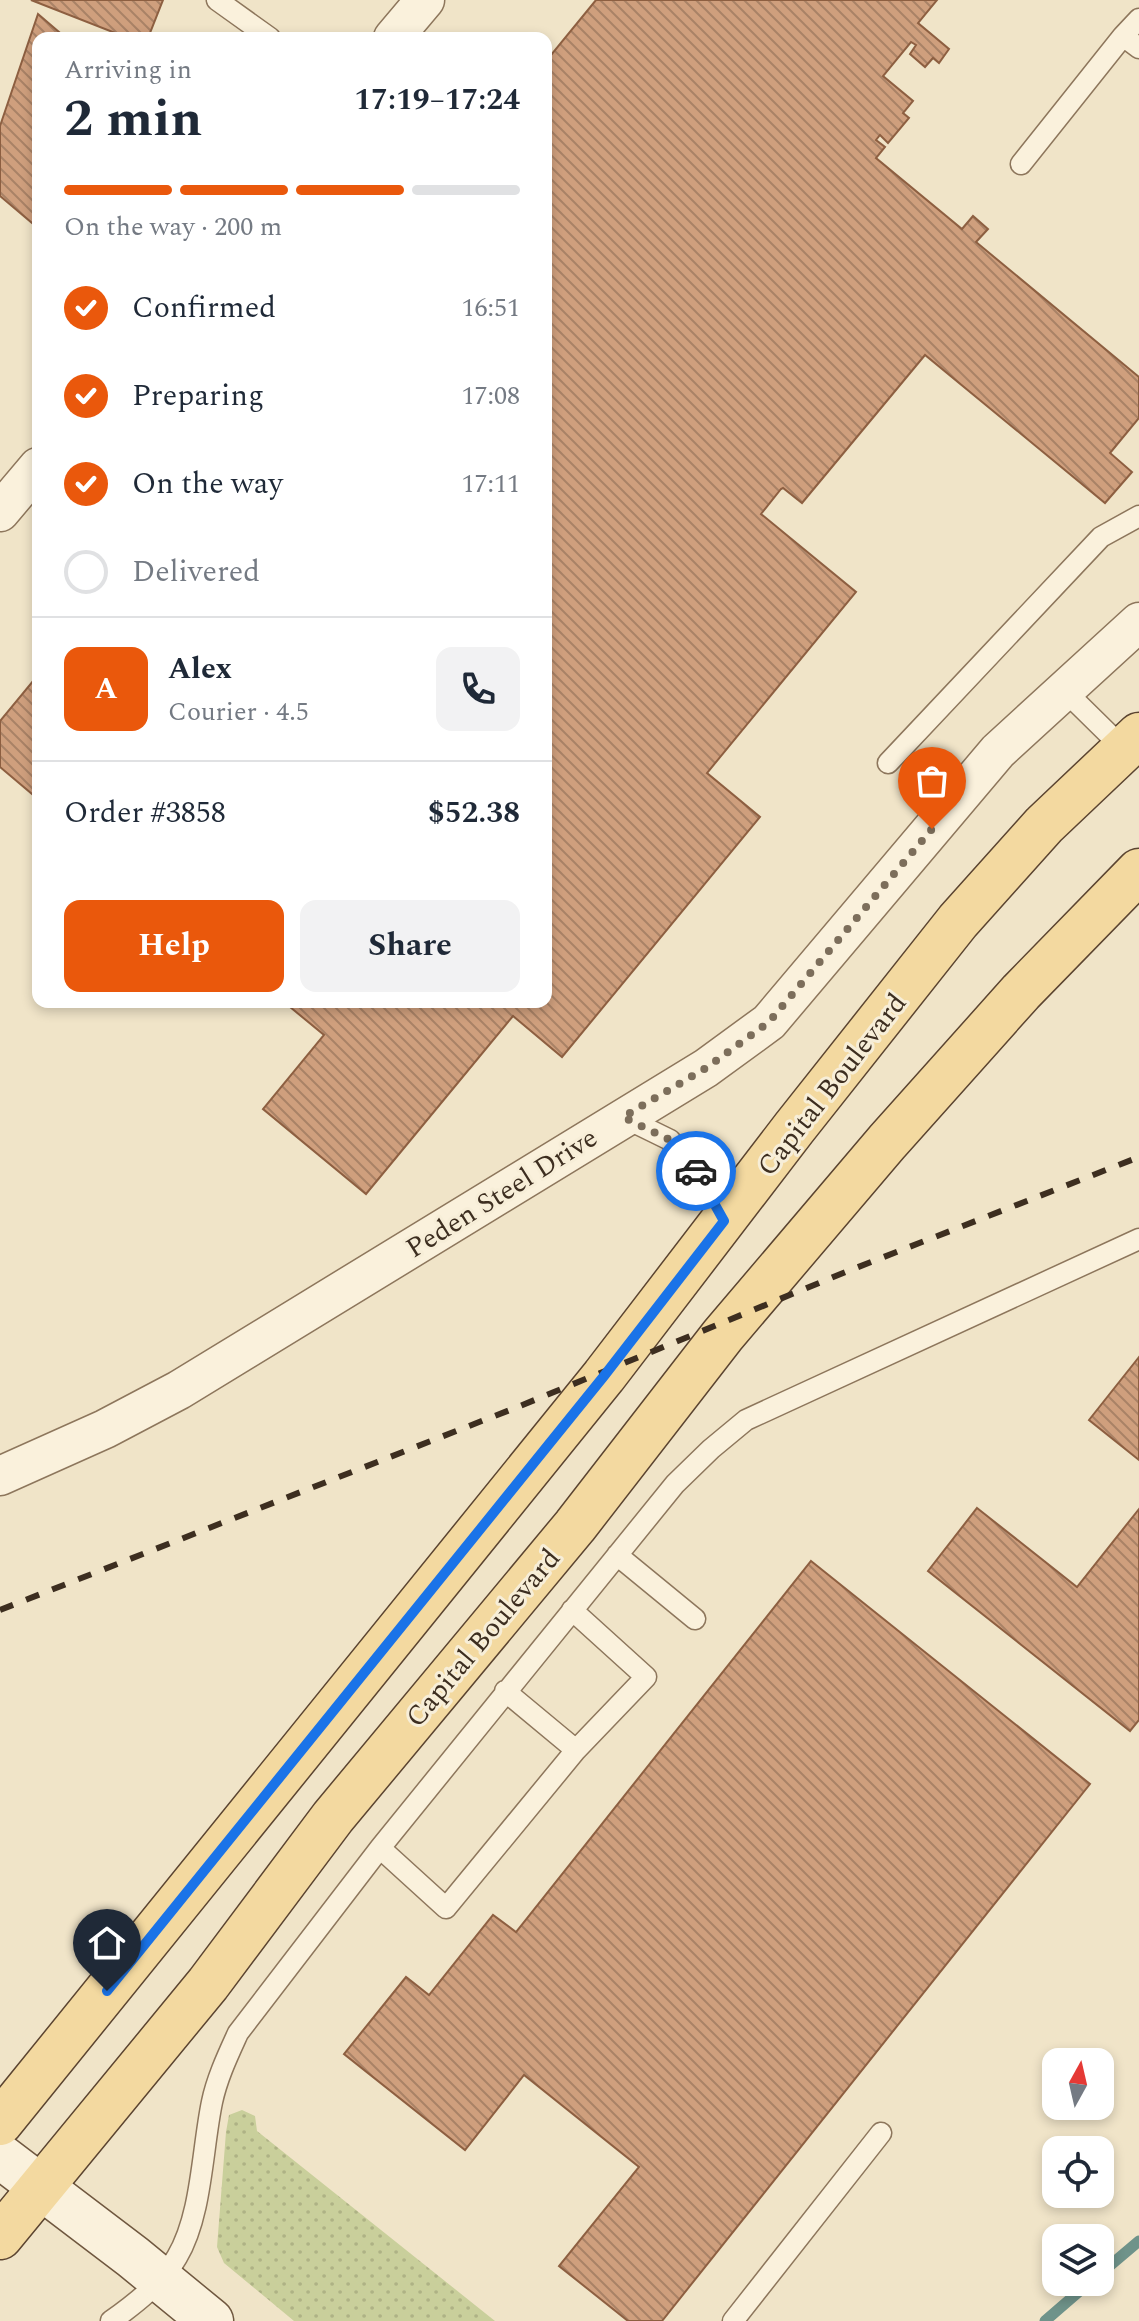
<!DOCTYPE html>
<meta charset="utf-8">
<style>
:root{--surface:#fff;--page:#f2f2f3;--text:#1f2937;--muted:#747a83;--line:#e0e1e3;--accent:#ea580c}
body{margin:0;font-family:Spectral,serif;background:var(--page);color:var(--text);height:100vh;display:flex;flex-direction:column;font-size:30px;white-space:nowrap}
*{box-sizing:border-box;margin:0}
p{font-size:26px;color:var(--muted)}
.icon{flex:none;width:44px;height:44px;fill:none;stroke:currentColor;stroke-width:2;stroke-linecap:round;stroke-linejoin:round}
.map{position:relative;flex:1;overflow:hidden}
.panel{position:absolute;left:32px;top:32px;width:520px;height:976px;display:flex;flex-direction:column;background:var(--surface);border-radius:16px;box-shadow:0 4px 12px #0003}
.panel>*{flex:none}
.needle{width:52px;rotate:8deg}
.tools{position:absolute;left:1042px;top:2048px;display:grid;gap:16px}
.tools a{display:grid;place-items:center;width:72px;height:72px;border-radius:16px;background:var(--surface);box-shadow:0 4px 12px #0003;font-size:40px}
.pin{position:absolute;display:grid;place-items:center;width:68px;height:68px;color:#fff;margin:-82px -34px;border-radius:50% 50% 50% 0;rotate:-45deg;box-shadow:0 0 8px #0007}
.pin .icon{rotate:45deg}
.courier{position:absolute;display:grid;place-items:center;width:80px;height:80px;margin:-40px;border:6px solid #1a73e8;border-radius:50%;background:#fff;color:#222;box-shadow:0 2px 10px #0007}
.head em{font-style:normal;font-weight:700}
.head div{display:flex;flex-direction:column-reverse}
.head{display:flex;align-items:center;justify-content:space-between;height:136px;padding:0 32px}
h1{font-size:52px;font-weight:700;line-height:60px}
.bar{display:grid;grid-template-columns:repeat(4,1fr);gap:12px 8px;align-content:center;height:96px;padding:0 32px}
.bar i{height:10px;border-radius:6px;background:var(--line)}
.bar .selected{background:var(--accent)}
.bar p{grid-column:span 4}
.line{display:flex;align-items:center;gap:20px;padding:0 32px;border-top:2px solid var(--line)}
.line div{flex:1}
.round{display:grid;place-items:center;flex:none;width:84px;height:84px;border-radius:16px;background:var(--page)}
ol{padding:0 32px;list-style:none}
li{display:flex;align-items:center;gap:24px;height:88px}
li p{margin-inline-start:auto}
li .icon{padding:8px;border-radius:50%;background:var(--accent);color:#fff;stroke-width:4}
li:last-child{color:var(--muted)}
li i{width:44px;height:44px;border:4px solid var(--line);border-radius:50%}
.primary-button{display:flex;gap:16px;margin-top:auto;padding:16px 32px}
.primary-button a{flex:1;height:92px;border-radius:16px;background:var(--accent);color:#fff;font-size:32px;font-weight:700;line-height:92px;text-align:center}
.primary-button a+a{background:var(--page);color:var(--text)}
.map>svg:first-child{display:block}
</style>
<div class="map">
<svg width="1139" height="2321" viewBox="0 0 1139 2321">
<defs>
<pattern id="grass-dots" width="8" height="8" patternUnits="userSpaceOnUse" patternTransform="scale(2)"><rect width="8" height="8" fill="#c9cf9b"/><path d="M2 2h.1M6 6h.1" fill="none" stroke="#aeb285" stroke-width="1.8" stroke-linecap="round"/></pattern>
<pattern id="building-back-hatch" width="6" height="6" patternUnits="userSpaceOnUse" patternTransform="scale(2)"><rect width="6" height="6" fill="#cf9f7d"/><path d="M-1 5l2 2M0 0l6 6M5-1l2 2" fill="none" stroke="#a98266"/></pattern>
</defs>
<rect width="100%" height="100%" fill="#f0e4c8"/>
<path fill="url(#grass-dots)" d="M242 2110 255 2116 257 2131 495 2321H294L224 2263 217 2247 226 2132 229 2115Z"/>
<g fill="none" stroke-linecap="round" stroke-linejoin="round">
<path stroke="#6f938a" stroke-width="11" d="M1100 2274 1139 2241
M1045 2321 1090 2282"/>
</g>
<path fill="url(#building-back-hatch)" stroke="#8d5f41" stroke-width="2" d="M31 0H163L148 38H128Z
M596 0H937L918 23 949 49 939 63 933 58 925 67 910 54 916 45 911 42 883 76 913 101 903 113 909 118 888 143 880 135 876 140 885 147 876 158 962 229 973 216 988 229 976 242 1139 377V418L1110 453 1132 472 1105 503 925 355 802 503 783 488 781 489 761 514 856 592 707 773 760 817 562 1057 513 1016 366 1194 263 1109 324 1035 284 1002H546V61Z
M38 14 66 38H38V228L0 196V126Z
M38 675V799L0 767V721Z
M1139 1357V1460L1089 1420Z
M977 1508 1077 1587 1139 1509V1720L1130 1731 928 1571Z
M811 1561 1090 1784 662 2321H628L559 2266 639 2167 524 2075 465 2150 344 2054 406 1977 429 1995 493 1915 516 1932Z"/>
<g fill="none" stroke-linecap="round" stroke-linejoin="round">
<defs>
<path id="lane" d="M217 0 270 38
M1139 19 1123 36 1139 48
M1021 164 1123 36
M1064 690 1127 752
M888 763 1101 537 1139 516
M623 1117 670 1140 698 1172 723 1220
M617 1555 695 1619
M572 1610 646 1677 576 1750
M380 1848 446 1908 576 1750 505 1691
M111 2321C135 2304 162 2283 177 2257 202 2215 202 2150 212 2102 217 2078 228 2055 238 2033L380 1848 675 1484 711 1449 746 1420 1139 1239
M733 2321 881 2133"/>
<path id="street" d="M393 38 425 0
M0 512 38 467
M0 1476 105 1429 179 1390 706 1068 769 1022 998 751 1139 622"/>
<path id="secondary" d="M0 2156 133 2257 211 2321"/>
<path id="primary" d="M0 2123 604 1376 794 1128 958 921 1044 825 1139 735
M0 2237 208 1984 333 1817 575 1526 723 1335 887 1142 1021 992 1139 871"/>
</defs>
<use href="#lane" stroke="#8d765c" stroke-width="23"/>
<use href="#street" stroke="#8d765c" stroke-width="41"/>
<use href="#secondary" stroke="#6f573f" stroke-width="47"/>
<use href="#primary" stroke="#5b4430" stroke-width="47"/>
<use href="#lane" stroke="#faf1dc" stroke-width="20"/>
<use href="#street" stroke="#faf1dc" stroke-width="38"/>
<use href="#secondary" stroke="#faf1dc" stroke-width="44"/>
<use href="#primary" stroke="#f3d9a0" stroke-width="44"/>
<path stroke="#3d2e20" stroke-width="6" stroke-dasharray="14 14" stroke-linecap="butt" d="M0 1610 520 1406 848 1271 1139 1157"/>
</g>
<g fill="none" stroke-linecap="round" stroke-linejoin="round">
<path stroke="#7c6e5b" stroke-width="8" stroke-dasharray="0 14.4" d="M696 1171 670 1140 623 1117 706 1068 769 1022 932 829"/>
<path stroke="#1a73e8" stroke-width="10" d="M107 1991 604 1376 724 1221 696 1171"/>
</g>
<g text-anchor="middle" stroke-width="6" stroke-linejoin="round" paint-order="stroke">
<g font-size="28" fill="#3d2e20" stroke="#f7eed8">
<text transform="translate(831 1084) rotate(-52)" y="10">Capital Boulevard</text>
<text transform="translate(501 1192) rotate(-32)" y="10">Peden Steel Drive</text>
<text transform="translate(482 1637) rotate(-50)" y="10">Capital Boulevard</text>
</g>
</g>
</svg>
<div class="tools">
<a><svg class="needle" viewBox="-14 -14 28 28"><path d="M0-13l5 13h-10z" fill="#e53935"/><path d="M0 13l5-13h-10z" fill="#747a83"/></svg></a>
<a><svg class="icon" aria-label="locate" viewBox="0 0 24 24"><circle cx="12" cy="12" r="6"/><path d="M12 2v4M12 18v4M2 12h4M18 12h4"/></svg></a>
<a><svg class="icon" aria-label="layers" viewBox="0 0 24 24"><path d="M12 4l9 5-9 5-9-5zM3 14l9 5 9-5"/></svg></a>
</div>
<div class="pin" style="left:932px;top:829px;background:#ea580c"><svg class="icon" aria-label="bag" viewBox="0 0 24 24"><path d="M5 8h14l-1 12H6zM9 8a3 3 0 0 1 6 0"/></svg></div>
<div class="pin" style="left:107px;top:1991px;background:#1f2937"><svg class="icon" aria-label="home" viewBox="0 0 24 24"><path d="M3 11l9-7 9 7M6 9v11h12V9"/></svg></div>
<div class="courier" style="left:696px;top:1171px"><svg class="icon" aria-label="car" viewBox="0 0 24 24"><path d="M5 17H2v-5l4-1 3-4h7l3 4 3 1v5h-3M9 17h6M6 11h13"/><circle cx="7" cy="17" r="2"/><circle cx="17" cy="17" r="2"/></svg></div>
<section class="panel">
<div class="head"><div><h1>2 min</h1><p>Arriving in</p></div><em>17:19–17:24</em></div>
<div class="bar"><i class="selected"></i><i class="selected"></i><i class="selected"></i><i></i><p>On the way · 200 m</p></div>
<ol>
<li><svg class="icon" aria-label="check" viewBox="0 0 24 24"><path d="M5 12l5 5 9-10"/></svg>Confirmed<p>16:51</p></li>
<li><svg class="icon" aria-label="check" viewBox="0 0 24 24"><path d="M5 12l5 5 9-10"/></svg>Preparing<p>17:08</p></li>
<li><svg class="icon" aria-label="check" viewBox="0 0 24 24"><path d="M5 12l5 5 9-10"/></svg>On the way<p>17:11</p></li>
<li><i></i>Delivered</li>
</ol>
<div class="line" style="height:144px"><b class="round" style="background:var(--accent);color:#fff">A</b><div><b>Alex</b><p>Courier · 4.5</p></div><a class="round"><svg class="icon" aria-label="phone" viewBox="0 0 24 24"><path d="M5 4h4l2 5-3 2q2 4 5 5l2-3 5 2v4C11 20 4 13 5 4z"/></svg></a></div>
<div class="line" style="height:104px"><div>Order #3858</div><b>$52.38</b></div>
<div class="primary-button"><a>Help</a><a>Share</a></div>
</section>
</div>
